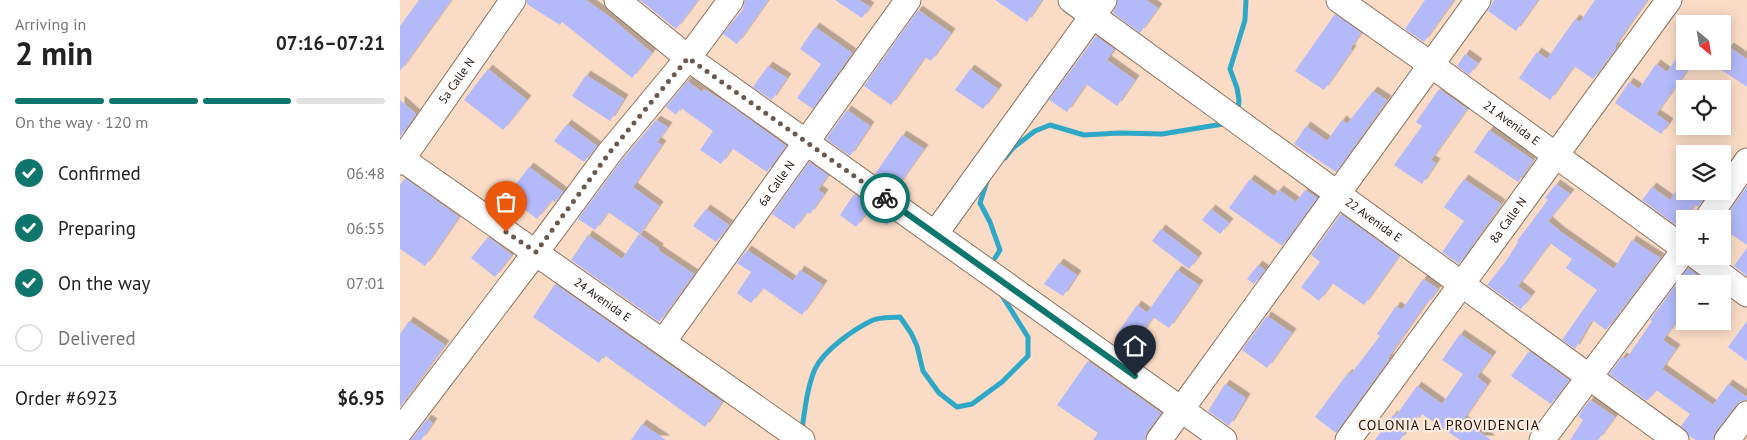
<!DOCTYPE html>
<meta charset="utf-8">
<style>
:root{--surface:#fff;--page:#f2f2f2;--text:#222;--muted:#767676;--line:#e0e0e0;--accent:#0f766e}
body{margin:0;font-family:"PT Sans",sans-serif;background:var(--page);color:var(--text);height:100vh;display:flex;flex-direction:column;font-size:19px;white-space:nowrap}
*{box-sizing:border-box;margin:0}
p{font-size:16px;color:var(--muted)}
.icon{flex:none;width:28px;height:28px;fill:none;stroke:currentColor;stroke-width:2;stroke-linecap:round;stroke-linejoin:round}
.map{position:relative;flex:1;overflow:hidden}
.details{display:flex;flex-direction:column;background:var(--surface);width:400px}
.details>*{flex:none}
.needle{width:32px;rotate:150deg}
.controls{position:absolute;left:1276px;top:15px;display:grid;gap:10px}
.controls a{display:grid;place-items:center;width:55px;height:55px;border-radius:0px;background:var(--surface);box-shadow:0 2px 12px #0003;font-size:25px}
.pin{position:absolute;display:grid;place-items:center;width:42px;height:42px;color:#fff;margin:-51px -21px;border-radius:50% 50% 50% 0;rotate:-45deg;box-shadow:0 0 5px #0007}
.pin .icon{rotate:45deg}
.courier{position:absolute;display:grid;place-items:center;width:50px;height:50px;margin:-25px;border:4px solid #0f766e;border-radius:50%;background:#fff;color:#222;box-shadow:0 1px 6px #0007}
.overview em{font-style:normal;font-weight:700}
.overview div{display:flex;flex-direction:column-reverse}
.overview{display:flex;align-items:center;justify-content:space-between;height:85px;padding:0 15px}
h1{font-size:32px;font-weight:700;line-height:38px}
.bar{display:grid;grid-template-columns:repeat(4,1fr);gap:8px 5px;align-content:center;height:60px;padding:0 15px}
.bar i{height:6px;border-radius:4px;background:var(--line)}
.bar .current{background:var(--accent)}
.bar p{grid-column:span 4}
.line{display:flex;align-items:center;gap:12px;padding:0 15px;border-top:1px solid var(--line)}
.line div{flex:1}
ol{padding:0 15px;list-style:none}
li{display:flex;align-items:center;gap:15px;height:55px}
li p{margin-inline-start:auto}
li .icon{padding:5px;border-radius:50%;background:var(--accent);color:#fff;stroke-width:4}
li:last-child{color:var(--muted)}
li i{width:28px;height:28px;border:2px solid var(--line);border-radius:50%}
main{display:flex;flex:1;min-height:0}
.map>svg:first-child{display:block}
</style>
<main>
<section class="details">
<div class="overview"><div><h1>2 min</h1><p>Arriving in</p></div><em>07:16–07:21</em></div>
<div class="bar"><i class="current"></i><i class="current"></i><i class="current"></i><i></i><p>On the way · 120 m</p></div>
<ol>
<li><svg class="icon" aria-label="check" viewBox="0 0 24 24"><path d="M5 12l5 5 9-10"/></svg>Confirmed<p>06:48</p></li>
<li><svg class="icon" aria-label="check" viewBox="0 0 24 24"><path d="M5 12l5 5 9-10"/></svg>Preparing<p>06:55</p></li>
<li><svg class="icon" aria-label="check" viewBox="0 0 24 24"><path d="M5 12l5 5 9-10"/></svg>On the way<p>07:01</p></li>
<li><i></i>Delivered</li>
</ol>
<div class="line" style="height:65px"><div>Order #6923</div><b>$6.95</b></div>
</section>
<div class="map">
<svg width="1347" height="440" viewBox="0 0 1347 440">
<defs>
<filter id="shadow"><feDropShadow dx="4.5" dy="-4.5" stdDeviation="0" flood-color="#0004"/></filter>
</defs>
<rect width="100%" height="100%" fill="#fadcc6"/>
<g fill="none" stroke-linecap="round" stroke-linejoin="round">
<path stroke="#2fa8c8" stroke-width="5" d="M838 111 839 100 837 88 830 69 845 20 846 0
M605 158 613 148 635 131 650 125 684 135 719 133 762 134 823 124
M588 178 580 203 590 222 600 250 595 258
M402 429C405 409 407 388 415 369 424 350 454 329 473 320 481 317 492 318 500 317L511 333 517 346 523 371 539 393 557 407 572 404 602 382 628 356V337L601 294"/>
</g>
<path fill="#b4b9f9" filter="url(#shadow)" d="M19 0H51L0 71V26Z
M127 0H186L210 17 252 53 232 78 162 22 160 25 127 4Z
M240 0H298L276 29Z
M345 0H368L337 44 323 34 343 9Z
M435 0H459L470 7 462 18Z
M595 0H642L627 22Z
M718 0H746L758 8 740 33 713 13Z
M1025 0H1054L1024 42 1005 29Z
M1094 0H1138L1116 31 1088 11Z
M1195 0H1247L1215 46 1216 48 1193 79 1174 66 1150 100 1119 78 1137 52 1147 59 1175 19 1180 22Z
M518 10 551 33 531 61 525 57 491 105 464 86Z
M935 14 961 33 950 49 952 50 924 90 895 71Z
M415 27 452 53 413 109 397 98 421 64 400 49Z
M696 36 714 49 707 60 735 80 717 106 686 84 667 112 649 100Z
M1285 46V61H1294L1256 114 1269 123 1261 134 1215 103 1229 82 1239 89 1256 64 1267 72Z
M1329 47 1347 59V87L1316 66 1319 61H1322V57Z
M1065 54 1078 63 1069 75 1057 66Z
M368 66 387 78 372 100 353 87Z
M88 69 127 100 103 130 64 100Z
M570 69 598 89 583 109 555 90Z
M186 75 224 99 210 121 172 96Z
M287 81 302 92 304 89 331 106 386 146 367 172 332 148 321 164 300 150 313 131 281 108 276 115 266 107Z
M1039 89 1067 109 1031 160 1036 163 1022 184 994 165 1022 126 1016 122Z
M973 91 987 100 936 172 894 144 906 126 927 141 942 120 947 124Z
M0 100 16 114 0 137Z
M447 110 470 126 450 156 426 139Z
M256 120 268 127 257 142 262 145 233 187 259 206 240 234 208 212 195 230 178 219 221 161Z
M167 124 197 146 184 162 154 141Z
M1089 130 1133 160 1118 182 1074 152Z
M502 135 524 149 496 188 475 174Z
M409 162 428 175 418 190 424 194 410 214 407 212 394 229 372 214Z
M129 167 163 192 155 202 152 200 137 219 107 196Z
M5 178 59 217 25 266 0 249V185Z
M850 179 874 196 879 190 896 202 905 190 917 198 882 246 829 208Z
M1064 179 1101 204 1059 264 1042 252 1064 221 1044 207Z
M1156 184 1170 194 1148 221 1161 232 1214 269 1232 240 1260 258 1206 330 1192 320 1175 349 1162 340 1197 290 1166 268 1172 259 1150 243 1118 286 1131 296 1121 309 1087 285 1106 261 1118 242 1117 241 1148 200 1145 198Z
M1347 186V245L1322 228V222Z
M1252 187 1270 200 1276 191H1309L1298 207 1295 205 1279 227 1242 200Z
M454 194 490 220 487 225 467 212 456 227 440 215Z
M306 209 329 225 316 242 293 226Z
M811 209 829 223 820 234 802 220Z
M940 215H942L999 256 964 305 932 283 919 301 901 287 920 262 911 255Z
M761 229 798 257 789 269 752 241Z
M239 234 259 248 258 250 294 274 259 322 171 260 188 235 222 259Z
M88 237 112 255 95 277 71 258Z
M1347 248V276L1334 266Z
M347 250 393 281 400 270 423 285 402 315 363 288 351 303 337 293 351 272 337 263Z
M659 263 677 275 663 296 644 284Z
M858 265 865 270 854 284 847 279Z
M1288 268 1309 284H1285V310L1263 340 1276 349 1262 369 1313 405 1328 384 1347 397V400L1341 401 1336 405 1316 431 1313 440H1296L1289 436 1281 426 1290 414 1256 390 1247 401 1209 374 1222 357 1226 359 1252 321 1250 320Z
M777 270 799 285 769 328 747 313Z
M1023 279 1038 289 1027 304 1026 303 988 358 989 359 936 433 915 417 948 373 950 375 980 336 977 334 996 306 1002 310Z
M155 284 322 402 305 427 204 355 199 363 133 317Z
M737 305 753 317 731 348 715 337Z
M867 316 892 333 867 368 842 350Z
M9 321 45 345 0 407V334Z
M1347 321V361L1328 347Z
M1060 334 1092 356 1077 377 1087 385 1063 420 1091 440H1060L1022 414 1020 418 1017 416 1000 440H975L993 415 995 417 1017 386 1042 404 1063 374 1042 360Z
M1129 351 1169 380 1151 404 1111 376Z
M688 361 761 413 747 432 745 440H693L698 433 657 405Z
M825 384 846 398 829 426 808 411Z
M1190 400 1215 417 1198 440H1170L1183 420 1178 416Z
M27 419 33 423 21 440H11Z
M242 424 266 440H231Z"/>
<g fill="none" stroke-linecap="round" stroke-linejoin="round">
<defs>
<g id="minor">
<path d="M217 0 288 58 824 440"/>
<path id="s1" d="M671 0 1276 440"/>
<path id="s2" d="M939 0 1030 64 1285 249"/>
<path id="s3" d="M2 159 402 440"/>
<path id="s4" d="M0 162 113 0"/>
<path d="M1307 219 1347 161"/>
<path d="M535 234 704 0"/>
<path d="M1296 256 1347 294"/>
<path id="s5" d="M263 342 508 0"/>
<path d="M0 431 136 252 210 152 288 58 331 0"/>
<path d="M759 440 1078 0"/>
<path id="s6" d="M948 440 1269 0"/>
<path d="M1142 440 1285 249"/>
<path d="M1327 440 1347 414"/>
</g>
</defs>
<use href="#minor" stroke="#8c725f" stroke-width="27"/>
<use href="#minor" stroke="#fff" stroke-width="25"/>
</g>
<g fill="none" stroke-linecap="round" stroke-linejoin="round">
<path stroke="#6a594c" stroke-width="5" stroke-dasharray="0 9" d="M106 232 136 252 210 152 288 58 485 198"/>
<path stroke="#0f766e" stroke-width="6" d="M485 198 735 376"/>
</g>
<g text-anchor="middle" stroke-width="4.5" stroke-linejoin="round" paint-order="stroke">
<g font-size="12" fill="#1c120b" stroke="#feecdf">
<text dy="4" stroke="none"><textPath href="#s4" startOffset="99">5a Calle N</textPath></text>
<text dy="4" stroke="none"><textPath href="#s2" startOffset="212">21 Avenida E</textPath></text>
<text dy="4" stroke="none"><textPath href="#s5" startOffset="195">6a Calle N</textPath></text>
<text dy="4" stroke="none"><textPath href="#s1" startOffset="374">22 Avenida E</textPath></text>
<text dy="4" stroke="none"><textPath href="#s6" startOffset="272">8a Calle N</textPath></text>
<text dy="4" stroke="none"><textPath href="#s3" startOffset="245">24 Avenida E</textPath></text>
</g>
<g font-size="14" letter-spacing="1" fill="#1c120b" stroke="#feecdf">
<text x="1049" y="430">COLONIA LA PROVIDENCIA</text>
</g>
</g>
</svg>
<div class="controls">
<a><svg class="needle" viewBox="-14 -14 28 28"><path d="M0-13l5 13h-10z" fill="#e53935"/><path d="M0 13l5-13h-10z" fill="#767676"/></svg></a>
<a><svg class="icon" aria-label="locate" viewBox="0 0 24 24"><circle cx="12" cy="12" r="6"/><path d="M12 2v4M12 18v4M2 12h4M18 12h4"/></svg></a>
<a><svg class="icon" aria-label="layers" viewBox="0 0 24 24"><path d="M12 4l9 5-9 5-9-5zM3 14l9 5 9-5"/></svg></a>
<a>+</a>
<a>−</a>
</div>
<div class="pin" style="left:106px;top:232px;background:#ea580c"><svg class="icon" aria-label="bag" viewBox="0 0 24 24"><path d="M5 8h14l-1 12H6zM9 8a3 3 0 0 1 6 0"/></svg></div>
<div class="pin" style="left:735px;top:376px;background:#1f2937"><svg class="icon" aria-label="home" viewBox="0 0 24 24"><path d="M3 11l9-7 9 7M6 9v11h12V9"/></svg></div>
<div class="courier" style="left:485px;top:198px"><svg class="icon" aria-label="bike" viewBox="0 0 24 24"><circle cx="6" cy="16" r="4"/><circle cx="18" cy="16" r="4"/><path d="M6 16l4-8h5l3 8M10 8l3 8H6M13 5h3"/></svg></div>
</div>
</main>
